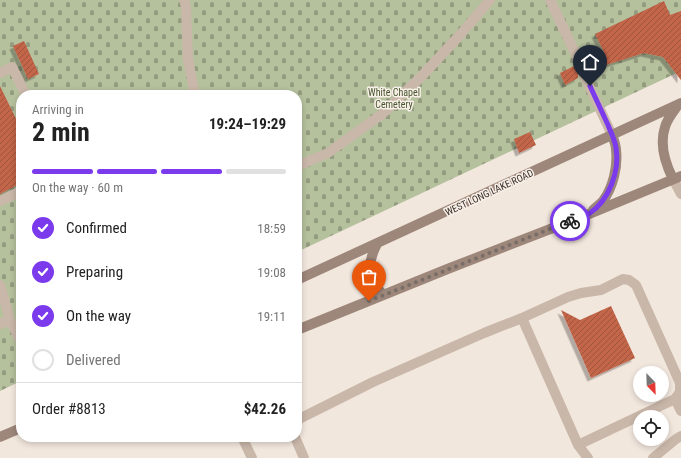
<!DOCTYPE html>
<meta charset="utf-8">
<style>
:root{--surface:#fff;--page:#f2f2f2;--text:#222;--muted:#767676;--line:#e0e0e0;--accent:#7c3aed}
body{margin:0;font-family:"Roboto Condensed",sans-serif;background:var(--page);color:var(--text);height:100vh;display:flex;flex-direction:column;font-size:15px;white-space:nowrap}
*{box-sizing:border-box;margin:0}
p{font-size:13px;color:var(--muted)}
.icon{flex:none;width:22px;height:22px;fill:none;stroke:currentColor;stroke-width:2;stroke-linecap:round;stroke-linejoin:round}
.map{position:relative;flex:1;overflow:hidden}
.panel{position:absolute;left:16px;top:90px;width:286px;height:352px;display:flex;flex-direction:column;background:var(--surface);border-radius:16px;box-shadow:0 2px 6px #0003}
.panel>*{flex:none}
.needle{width:26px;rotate:157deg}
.fabs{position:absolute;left:633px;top:366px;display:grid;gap:8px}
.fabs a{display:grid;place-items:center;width:36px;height:36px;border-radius:50%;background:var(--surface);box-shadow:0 2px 6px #0003;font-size:20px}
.pin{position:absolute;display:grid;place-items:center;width:34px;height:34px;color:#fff;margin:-41px -17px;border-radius:50% 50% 50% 0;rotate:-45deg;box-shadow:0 0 4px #0007}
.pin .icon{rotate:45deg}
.courier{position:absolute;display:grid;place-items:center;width:40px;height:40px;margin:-20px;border:3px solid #7c3aed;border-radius:50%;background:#fff;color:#222;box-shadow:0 1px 5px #0007}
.summary em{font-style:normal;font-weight:700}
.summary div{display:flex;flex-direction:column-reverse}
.summary{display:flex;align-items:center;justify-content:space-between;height:68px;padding:0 16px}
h1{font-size:26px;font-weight:700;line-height:30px}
.bar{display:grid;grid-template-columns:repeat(4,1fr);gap:6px 4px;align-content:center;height:48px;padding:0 16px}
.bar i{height:5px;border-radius:3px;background:var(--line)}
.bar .selected{background:var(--accent)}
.bar p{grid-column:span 4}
.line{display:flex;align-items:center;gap:10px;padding:0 16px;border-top:1px solid var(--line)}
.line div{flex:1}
ol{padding:0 16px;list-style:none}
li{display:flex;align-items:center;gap:12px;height:44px}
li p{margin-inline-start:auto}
li .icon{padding:4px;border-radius:50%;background:var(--accent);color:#fff;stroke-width:4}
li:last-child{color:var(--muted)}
li i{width:22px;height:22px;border:2px solid var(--line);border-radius:50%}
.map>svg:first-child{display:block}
</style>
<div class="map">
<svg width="681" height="458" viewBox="0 0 681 458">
<defs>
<pattern id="cemetery-stones" width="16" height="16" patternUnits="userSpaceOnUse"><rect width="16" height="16" fill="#b5c09d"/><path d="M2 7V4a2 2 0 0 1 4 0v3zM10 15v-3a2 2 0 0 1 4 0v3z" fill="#949c80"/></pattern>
<pattern id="building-hatch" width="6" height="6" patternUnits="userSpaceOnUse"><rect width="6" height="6" fill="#c36549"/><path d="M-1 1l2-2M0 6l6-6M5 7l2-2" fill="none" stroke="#9f543d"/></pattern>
<filter id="shadow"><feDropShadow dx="-3.5" dy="3.5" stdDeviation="0" flood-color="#0004"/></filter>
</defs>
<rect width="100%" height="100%" fill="#f2e7dd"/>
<path fill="url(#cemetery-stones)" d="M0 0H681V71L297 252V95H21V381L0 391Z"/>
<path fill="url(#building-hatch)" filter="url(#shadow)" d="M664 1 670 15 681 11V80L663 57 644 53 606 65 590 73 587 69H583L586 66V60L604 52 595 34Z
M24 41 39 74 28 79 13 46Z
M574 66 577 69H581L579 71 578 74V78L565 85 560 73Z
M0 86 21 129V183L0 194Z
M530 132 536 145 519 153 514 139Z
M611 306 635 358 591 378 561 310 580 320Z"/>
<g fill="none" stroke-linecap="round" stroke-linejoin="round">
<path stroke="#c9b7a9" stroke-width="10" d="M184 0 186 7 188 60 195 95
M550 0 580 63
M0 73 12 67 26 95
M584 75 612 135
M297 166 328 153 382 114 421 77 459 36 490 0
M0 201 21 191
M0 285 10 320 21 342
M522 318 578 445 588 458
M0 324 10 320
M297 423 299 419 373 382 484 333 522 318 568 297 581 293 601 290 623 279 629 280 636 285 680 383V392L675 399 681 411
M242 437 252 458
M295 437 304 458
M578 445 675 399
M653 458 676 439 681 436"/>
<path stroke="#c9b7a9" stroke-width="10" d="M673 179 681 194"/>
<path stroke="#9d867a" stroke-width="10" d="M673 179C665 163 659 145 665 127 667 119 673 112 678 105
M593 210C596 207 600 204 603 201 613 187 618 167 616 150 616 145 614 140 612 135
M377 244C366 265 368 277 383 295
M297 280 681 103
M297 330 450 268 589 214 681 176
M0 437 21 428"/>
</g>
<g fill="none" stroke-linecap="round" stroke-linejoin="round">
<path stroke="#786e67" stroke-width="4" stroke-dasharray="0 7.2" d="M369 301 570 221"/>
<path stroke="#7c3aed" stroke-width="5" d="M570 221C576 219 584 217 590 213 609 200 620 171 616 148 615 140 611 133 608 125 602 112 596 99 590 86"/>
</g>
<g text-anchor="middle" stroke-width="3" stroke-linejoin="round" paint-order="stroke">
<g font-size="10" fill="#46542d" stroke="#f9f1e9">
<text x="394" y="96">White Chapel<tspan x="394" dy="12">Cemetery</tspan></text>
</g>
<g font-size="10" fill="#372d28" stroke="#f9f1e9">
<text transform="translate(489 192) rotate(-25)" y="4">WEST LONG LAKE ROAD</text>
</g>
</g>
</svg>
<div class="fabs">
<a><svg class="needle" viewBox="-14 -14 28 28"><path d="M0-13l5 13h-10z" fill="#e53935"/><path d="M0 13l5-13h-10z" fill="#767676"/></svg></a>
<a><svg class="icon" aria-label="locate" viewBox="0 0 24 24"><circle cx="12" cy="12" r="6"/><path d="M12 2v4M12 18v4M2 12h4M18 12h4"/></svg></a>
</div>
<div class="pin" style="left:369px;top:301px;background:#ea580c"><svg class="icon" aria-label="bag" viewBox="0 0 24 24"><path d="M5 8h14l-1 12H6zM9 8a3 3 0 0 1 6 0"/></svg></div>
<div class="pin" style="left:590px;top:86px;background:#1f2937"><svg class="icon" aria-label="home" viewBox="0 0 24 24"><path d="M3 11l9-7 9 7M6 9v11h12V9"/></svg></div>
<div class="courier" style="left:570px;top:221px"><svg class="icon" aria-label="bike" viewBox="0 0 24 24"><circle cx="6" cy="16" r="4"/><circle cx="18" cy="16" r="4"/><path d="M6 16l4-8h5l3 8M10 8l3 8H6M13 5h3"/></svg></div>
<section class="panel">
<div class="summary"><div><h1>2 min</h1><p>Arriving in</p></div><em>19:24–19:29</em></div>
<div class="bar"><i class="selected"></i><i class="selected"></i><i class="selected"></i><i></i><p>On the way · 60 m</p></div>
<ol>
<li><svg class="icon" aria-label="check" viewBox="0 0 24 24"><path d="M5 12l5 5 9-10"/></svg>Confirmed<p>18:59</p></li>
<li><svg class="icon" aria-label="check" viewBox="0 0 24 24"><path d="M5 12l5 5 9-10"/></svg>Preparing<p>19:08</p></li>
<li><svg class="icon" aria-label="check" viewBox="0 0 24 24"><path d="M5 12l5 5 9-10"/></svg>On the way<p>19:11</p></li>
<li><i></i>Delivered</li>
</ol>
<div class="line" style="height:52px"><div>Order #8813</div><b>$42.26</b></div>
</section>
</div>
